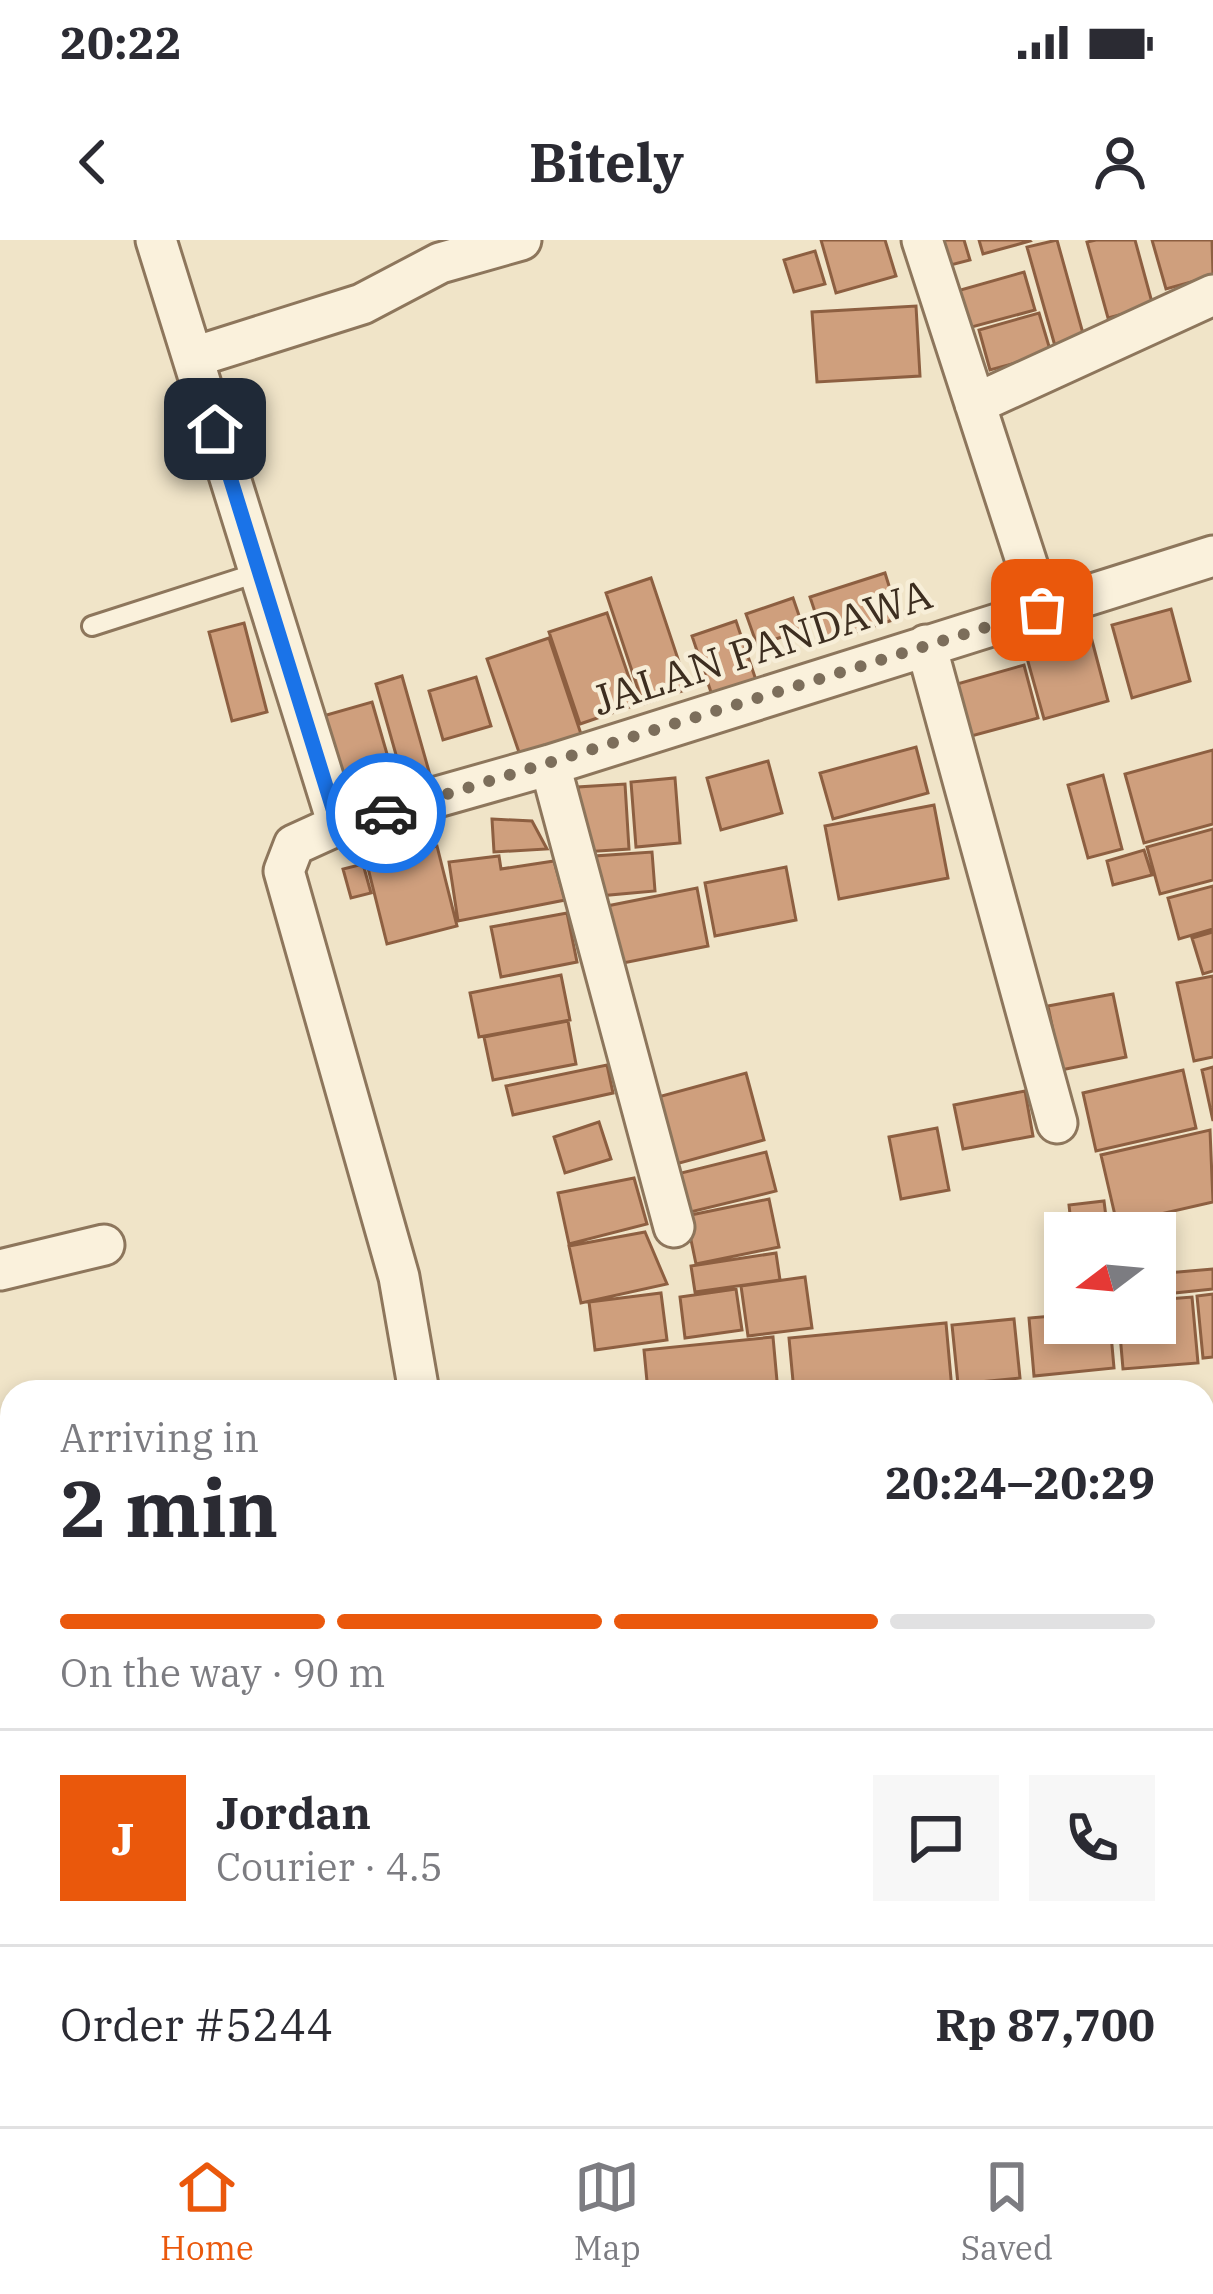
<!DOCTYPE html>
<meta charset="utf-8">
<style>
:root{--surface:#fff;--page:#f7f7f7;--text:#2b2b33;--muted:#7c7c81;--line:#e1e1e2;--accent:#ea580c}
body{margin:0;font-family:"IBM Plex Serif",serif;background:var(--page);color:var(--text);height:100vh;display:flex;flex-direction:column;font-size:45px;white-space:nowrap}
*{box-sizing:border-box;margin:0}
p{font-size:39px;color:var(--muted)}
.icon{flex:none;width:66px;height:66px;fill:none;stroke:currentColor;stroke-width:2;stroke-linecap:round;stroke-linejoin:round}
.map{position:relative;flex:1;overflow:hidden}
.drawer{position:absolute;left:0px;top:1140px;width:1215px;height:747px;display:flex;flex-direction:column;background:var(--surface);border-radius:36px 36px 0 0;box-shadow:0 6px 18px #0003}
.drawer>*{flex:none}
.needle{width:78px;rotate:254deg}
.controls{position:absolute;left:1044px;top:972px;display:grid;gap:24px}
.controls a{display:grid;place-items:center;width:132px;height:132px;border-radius:0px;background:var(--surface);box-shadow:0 6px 18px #0003;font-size:60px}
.pin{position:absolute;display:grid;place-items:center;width:102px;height:102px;color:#fff;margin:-51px;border-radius:24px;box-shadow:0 6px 18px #0006}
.courier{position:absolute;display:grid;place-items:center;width:120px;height:120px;margin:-60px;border:9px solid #1a73e8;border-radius:50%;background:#fff;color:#222;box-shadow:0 3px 15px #0007}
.headline em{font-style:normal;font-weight:800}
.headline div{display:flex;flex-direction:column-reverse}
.headline{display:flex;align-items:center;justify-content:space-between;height:204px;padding:0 60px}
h1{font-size:78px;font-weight:800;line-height:90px}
.bar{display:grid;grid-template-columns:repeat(4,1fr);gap:18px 12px;align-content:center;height:144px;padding:0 60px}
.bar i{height:15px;border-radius:9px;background:var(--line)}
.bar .on{background:var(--accent)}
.bar p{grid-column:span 4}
.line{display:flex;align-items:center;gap:30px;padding:0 60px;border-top:3px solid var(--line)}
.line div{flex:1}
.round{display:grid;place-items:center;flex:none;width:126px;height:126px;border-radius:0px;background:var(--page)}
.status{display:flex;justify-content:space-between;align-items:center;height:84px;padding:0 60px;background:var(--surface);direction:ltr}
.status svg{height:33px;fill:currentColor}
header{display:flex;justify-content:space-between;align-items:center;height:156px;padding:0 60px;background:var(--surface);font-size:54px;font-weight:800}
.menu{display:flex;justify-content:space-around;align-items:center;height:168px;border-top:3px solid var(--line);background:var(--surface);font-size:33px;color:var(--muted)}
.menu a{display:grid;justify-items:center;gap:6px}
.menu .on{color:var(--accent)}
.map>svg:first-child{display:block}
</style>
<div class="status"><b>20:22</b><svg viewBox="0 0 49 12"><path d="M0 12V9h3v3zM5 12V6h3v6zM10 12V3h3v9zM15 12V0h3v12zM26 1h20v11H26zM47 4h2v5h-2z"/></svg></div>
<header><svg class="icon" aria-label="back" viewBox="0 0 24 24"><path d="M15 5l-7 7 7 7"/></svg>Bitely<svg class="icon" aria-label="person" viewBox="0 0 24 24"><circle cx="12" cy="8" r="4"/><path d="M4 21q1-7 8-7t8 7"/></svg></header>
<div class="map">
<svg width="1213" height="1886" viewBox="0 0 1213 1886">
<rect width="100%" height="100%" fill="#f0e4c8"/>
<path fill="#cf9f7d" stroke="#8d5f41" stroke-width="3" d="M821 0H885L896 36 836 53Z
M931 0H964L970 20 939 28Z
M979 0H1029L1030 1 983 14Z
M1057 0 1084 97 1055 106 1027 7Z
M1096 0H1135L1153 66 1108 78 1087 2Z
M1152 0H1212L1213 36 1166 49Z
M815 11 825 44 794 52 784 20Z
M1024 32 1035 70 968 88 957 51Z
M916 66 920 136 817 142 812 72Z
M1039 73 1051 113 990 130 979 90Z
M885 333 899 378 825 402 810 357Z
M651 338 688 449 643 464 606 353Z
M793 358 804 390 757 405 746 374Z
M1171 369 1190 441 1132 458 1112 385Z
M607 373 638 464 580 484 549 392Z
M736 381 757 443 713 458 692 396Z
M244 383 267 472 232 481 209 392Z
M1090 393 1108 461 1044 479 1025 411Z
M549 398 582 497 521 518 487 419Z
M1024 425 1038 478 964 498 950 446Z
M402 436 430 535 404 543 376 444Z
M476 437 491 486 443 500 429 451Z
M372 462 398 552 349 566 323 476Z
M916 507 928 553 833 579 820 533Z
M1213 510V584L1144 603 1125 534Z
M768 521 782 573 721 590 707 538Z
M1103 535 1122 609 1088 618 1068 545Z
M675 538 680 603 636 607 631 542Z
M625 544 629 609 583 612 578 547Z
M934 565 948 638 839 659 825 586Z
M492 579 532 581 547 609 494 612Z
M1213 589V640L1160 654 1147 607Z
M437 606 457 686 387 704 367 624Z
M1144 610 1152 635 1113 645 1107 621Z
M652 612 655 651 598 656 595 616Z
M499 616 501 629 554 621 565 660 458 681 449 622Z
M363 624 371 653 351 658 343 629Z
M786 627 796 680 715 696 705 643Z
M1213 646V689L1179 699 1168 658Z
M697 648 708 706 618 724 607 666Z
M567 673 577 722 501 737 491 687Z
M1213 692V731L1203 734 1192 698Z
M561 735 570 780 479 797 470 753Z
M1213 736V817L1194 821 1177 743Z
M1113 754 1126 817 1061 830 1048 766Z
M568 781 576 824 493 840 484 797Z
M607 825 613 853 513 875 506 846Z
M1213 827V881L1202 830Z
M1183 830 1196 888 1096 911 1083 853Z
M746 833 764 900 665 927 647 860Z
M1025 851 1033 896 963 909 954 865Z
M599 882 611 919 565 933 554 897Z
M937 888 949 950 901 959 889 897Z
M1210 890 1213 962 1117 984 1101 915Z
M766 912 776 951 678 975 669 936Z
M634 938 647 984 569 1004 558 953Z
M769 959 779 1007 696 1024 686 976Z
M1104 961 1108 993H1072L1069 965Z
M645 992 667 1044 581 1063 569 1006Z
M776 1013 780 1040 695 1052 691 1026Z
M1213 1029V1049L1155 1055V1034Z
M805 1037 812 1088 748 1096 741 1046Z
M736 1049 742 1090 685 1098 680 1057Z
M661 1053 667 1100 595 1110 589 1062Z
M1213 1054V1117L1203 1118 1197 1056Z
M1192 1057 1198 1123 1123 1129 1119 1083H1155V1060Z
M1065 1075V1083H1110L1114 1128 1034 1136 1029 1078Z
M1014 1079 1020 1138 958 1144 952 1085Z
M946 1083 952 1150 794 1152 789 1098Z
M773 1097 778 1152H648L644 1110Z
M395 1145 396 1152H327Z
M1207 1516 1213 1584 1203 1585V1517Z
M100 1875H234L236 1882 216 1886H102Z
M304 1875H330L332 1886H272L271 1881Z
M345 1875H451L453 1886H347Z
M458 1875H515L517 1886H460Z"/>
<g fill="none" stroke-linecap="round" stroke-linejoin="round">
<defs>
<path id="service" d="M92 386 260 332"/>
<path id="minor" d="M156 0 338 585
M922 0 1042 370
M194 117 362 64 440 23 521 0
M975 164 1213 55
M926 405 1057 883
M550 525 674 987
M0 1030 104 1005
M419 1152 399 1037 284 631 294 605 338 585 550 525 1213 316
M0 1357 12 1356
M0 1785 12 1783
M582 1875 583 1886"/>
</defs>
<use href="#service" stroke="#8d765c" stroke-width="24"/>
<use href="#minor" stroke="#8d765c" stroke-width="45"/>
<use href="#service" stroke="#faf1dc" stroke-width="18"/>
<use href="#minor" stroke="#faf1dc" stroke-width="39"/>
</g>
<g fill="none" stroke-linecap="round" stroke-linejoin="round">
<path stroke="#7c6e5b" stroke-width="12" stroke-dasharray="0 21.6" d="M386 573 1042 370"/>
<path stroke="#1a73e8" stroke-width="15" d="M215 189 338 585 386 573"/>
</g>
<g text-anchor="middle" stroke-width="9" stroke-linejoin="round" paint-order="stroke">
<g font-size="42" fill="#3d2e20" stroke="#f7eed8">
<text transform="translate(762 407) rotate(-18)" y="15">JALAN PANDAWA</text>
</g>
</g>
</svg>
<div class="controls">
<a><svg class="needle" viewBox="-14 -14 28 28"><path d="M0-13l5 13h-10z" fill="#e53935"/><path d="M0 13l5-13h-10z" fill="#7c7c81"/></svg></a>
</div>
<div class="pin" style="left:1042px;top:370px;background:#ea580c"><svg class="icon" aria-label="bag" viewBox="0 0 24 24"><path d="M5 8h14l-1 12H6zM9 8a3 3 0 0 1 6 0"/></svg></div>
<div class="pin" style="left:215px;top:189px;background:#1f2937"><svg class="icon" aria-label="home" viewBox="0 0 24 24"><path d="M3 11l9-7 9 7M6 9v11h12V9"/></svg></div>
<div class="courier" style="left:386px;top:573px"><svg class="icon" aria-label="car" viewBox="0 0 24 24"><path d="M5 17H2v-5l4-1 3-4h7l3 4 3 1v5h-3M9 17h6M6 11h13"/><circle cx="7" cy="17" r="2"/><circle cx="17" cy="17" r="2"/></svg></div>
<section class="drawer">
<div class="headline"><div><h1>2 min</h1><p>Arriving in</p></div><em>20:24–20:29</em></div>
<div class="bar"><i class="on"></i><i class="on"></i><i class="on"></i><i></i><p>On the way · 90 m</p></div>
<div class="line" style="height:216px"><b class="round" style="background:var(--accent);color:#fff">J</b><div><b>Jordan</b><p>Courier · 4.5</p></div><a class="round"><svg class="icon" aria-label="chat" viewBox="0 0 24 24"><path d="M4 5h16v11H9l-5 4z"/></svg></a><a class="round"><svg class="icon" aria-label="phone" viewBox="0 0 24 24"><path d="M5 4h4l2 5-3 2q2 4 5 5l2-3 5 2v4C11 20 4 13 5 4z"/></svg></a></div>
<div class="line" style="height:156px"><div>Order #5244</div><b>Rp 87,700</b></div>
</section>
</div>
<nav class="menu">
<a class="on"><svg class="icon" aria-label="home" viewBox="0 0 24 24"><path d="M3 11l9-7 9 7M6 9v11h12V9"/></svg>Home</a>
<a><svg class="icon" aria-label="map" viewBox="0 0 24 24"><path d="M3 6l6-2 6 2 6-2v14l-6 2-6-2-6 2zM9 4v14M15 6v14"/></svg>Map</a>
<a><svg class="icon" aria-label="saved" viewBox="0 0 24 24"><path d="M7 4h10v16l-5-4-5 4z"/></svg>Saved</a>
</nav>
